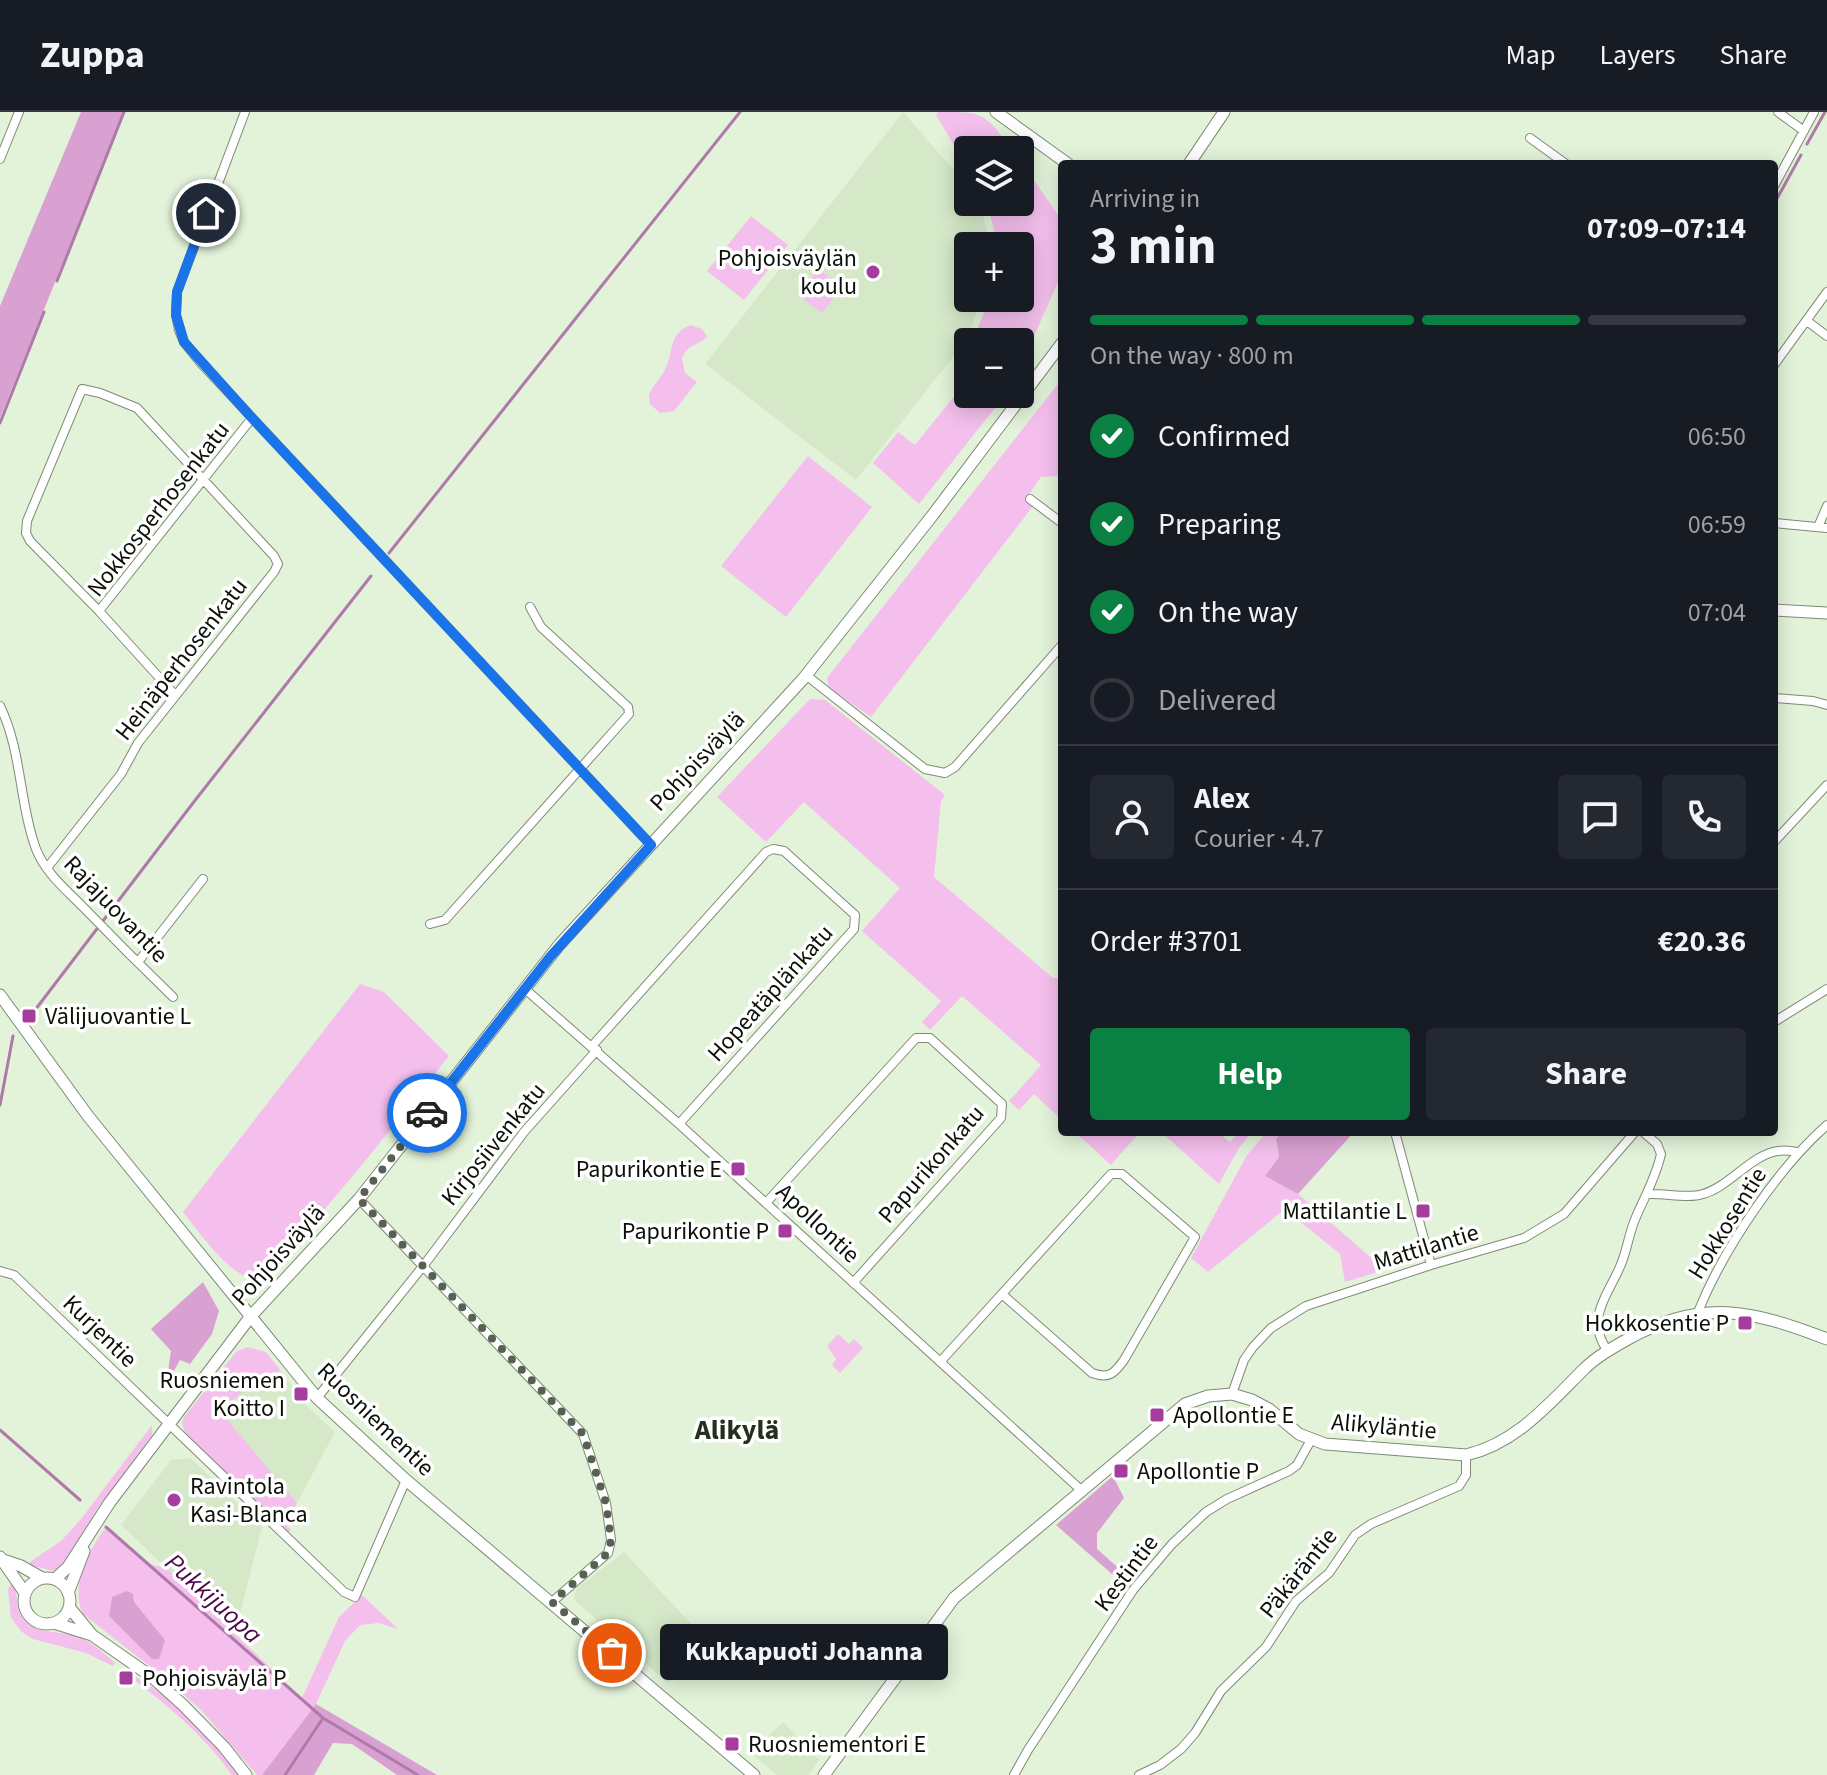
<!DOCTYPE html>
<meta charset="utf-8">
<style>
:root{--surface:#171b24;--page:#242831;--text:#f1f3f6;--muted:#9ea1a6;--line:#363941;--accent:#0b8043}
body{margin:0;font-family:"Source Sans 3",sans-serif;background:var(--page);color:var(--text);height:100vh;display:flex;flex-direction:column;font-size:30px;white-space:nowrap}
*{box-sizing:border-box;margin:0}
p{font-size:26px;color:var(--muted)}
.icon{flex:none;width:44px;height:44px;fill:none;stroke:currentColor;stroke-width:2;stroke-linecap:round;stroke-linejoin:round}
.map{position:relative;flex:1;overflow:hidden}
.panel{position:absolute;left:1058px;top:48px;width:720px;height:976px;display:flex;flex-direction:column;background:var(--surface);border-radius:8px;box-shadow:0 4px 20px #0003}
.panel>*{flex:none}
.controls{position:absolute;left:954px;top:24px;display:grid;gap:16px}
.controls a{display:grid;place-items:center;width:80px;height:80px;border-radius:8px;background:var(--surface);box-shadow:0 4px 20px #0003;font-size:40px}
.pin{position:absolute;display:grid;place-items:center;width:68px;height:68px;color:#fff;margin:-34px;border:4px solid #fff;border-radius:50%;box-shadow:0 2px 8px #0007}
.courier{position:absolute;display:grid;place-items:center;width:80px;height:80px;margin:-40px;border:6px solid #1a73e8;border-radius:50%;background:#fff;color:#222;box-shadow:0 2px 10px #0007}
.bubble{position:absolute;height:56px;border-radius:8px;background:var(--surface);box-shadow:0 4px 20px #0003;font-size:26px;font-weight:700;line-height:56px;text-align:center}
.summary em{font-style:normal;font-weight:700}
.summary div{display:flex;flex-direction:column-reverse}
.summary{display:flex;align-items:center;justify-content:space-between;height:136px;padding:0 32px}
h1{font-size:52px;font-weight:700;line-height:60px}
.bar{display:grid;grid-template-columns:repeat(4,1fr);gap:12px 8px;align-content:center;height:96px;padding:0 32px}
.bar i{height:10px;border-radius:6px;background:var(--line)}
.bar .selected{background:var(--accent)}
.bar p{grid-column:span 4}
.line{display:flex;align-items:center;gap:20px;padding:0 32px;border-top:2px solid var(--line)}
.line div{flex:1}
.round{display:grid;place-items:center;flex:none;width:84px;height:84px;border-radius:8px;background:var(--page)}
ol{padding:0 32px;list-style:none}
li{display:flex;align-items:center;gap:24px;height:88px}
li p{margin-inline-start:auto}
li .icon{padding:8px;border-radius:50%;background:var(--accent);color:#fff;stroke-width:4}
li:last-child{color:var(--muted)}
li i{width:44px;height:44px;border:4px solid var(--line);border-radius:50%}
.button{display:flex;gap:16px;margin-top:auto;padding:16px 32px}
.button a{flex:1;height:92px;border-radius:8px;background:var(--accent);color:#fff;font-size:32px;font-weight:700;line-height:92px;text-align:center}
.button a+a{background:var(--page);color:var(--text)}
header{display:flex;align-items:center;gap:48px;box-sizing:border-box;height:112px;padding:0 40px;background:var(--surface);border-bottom:2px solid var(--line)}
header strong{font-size:38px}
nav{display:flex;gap:44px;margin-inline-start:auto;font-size:28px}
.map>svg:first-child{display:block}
</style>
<header>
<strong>Zuppa</strong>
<nav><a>Map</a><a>Layers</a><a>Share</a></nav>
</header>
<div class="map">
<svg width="1827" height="1663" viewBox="0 0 1827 1663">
<rect width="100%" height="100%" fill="#e3f3da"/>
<path fill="#d5e9c9" d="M903 0 968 74V90H979L991 134H968V186H981L968 226 856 368 705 252Z
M281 1259 307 1294 335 1320 297 1391 219 1299 259 1266Z
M191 1346 262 1415 235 1522 121 1413 171 1348Z
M624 1440 709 1531 668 1571 574 1488 576 1477Z
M783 1610 819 1648 809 1663H777L751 1641Z"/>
<path fill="#f4bfed" d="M938 0C985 0 984 0 1012 38H968V57L936 3Z
M1020 48 1062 109V161L1020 256V230H972L990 186H1020V134H998L987 90H1020Z
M751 104 788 133 744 188 707 159Z
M818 157 842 175 822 201 798 183Z
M691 213 702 217 707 224C699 235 689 229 682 247L685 261 697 270 674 299 660 301 650 292 649 283C653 272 662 266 666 255 674 238 669 220 691 213Z
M968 267V282H1006L919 392 873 351 898 320 915 333Z
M1062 267V358L1057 364 1041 365 1026 387 1033 394 871 605 829 576 827 566Z
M808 344 872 395 786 505 721 454Z
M810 587 825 588 945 683 941 689 934 765 1053 866H1062V1008L1034 982 1019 998 1009 989 1041 953 962 884 930 918 922 910 941 889 862 819 900 776 804 690 766 730 717 685Z
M360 872 384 880 449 944C426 973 276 1166 254 1166 229 1165 198 1118 183 1100Z
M1075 1020H1140L1111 1053Z
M1161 1020H1218L1230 1030 1239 1020H1252L1239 1036 1219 1072Z
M1267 1020H1282L1276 1027 1279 1045 1265 1064 1298 1082 1385 1158 1345 1170 1340 1142 1285 1097 1208 1160 1191 1146 1247 1043Z
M838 1222 849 1232 854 1227 863 1236 840 1261 832 1253 836 1247 827 1234Z
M247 1235 266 1240 281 1259 259 1266 220 1299 297 1391 286 1413 291 1418 287 1421 186 1322 182 1312 184 1305 236 1240Z
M152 1313V1323L97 1397 69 1448 62 1455 53 1459 27 1452 61 1429 81 1407Z
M106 1415 149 1452 166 1456 302 1586 339 1505 362 1483 398 1517 379 1511 360 1513 345 1529 316 1592 262 1663H257L201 1598 166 1567 83 1502C70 1475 89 1437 106 1415Z
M13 1469C19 1480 14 1494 22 1505 35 1524 60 1517 79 1525 93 1531 104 1541 115 1551L113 1554 86 1541 33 1527 22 1520 11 1506 8 1477Z
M136 1565C177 1588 212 1625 239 1663H232C206 1626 170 1595 134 1568Z"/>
<path fill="#d8a1d1" d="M81 0H124L0 306V194Z
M1282 1020H1354L1298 1082 1265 1064 1279 1045 1276 1027Z
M203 1170 219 1199 212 1222 190 1252 180 1248 166 1273 171 1239 151 1217Z
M1113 1364 1124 1386 1097 1421V1437L1133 1469 1128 1476 1056 1413Z
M127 1479 133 1482 134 1490 165 1528 159 1547H152L109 1504 112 1485Z
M316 1592 437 1663H397L352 1632 333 1631 314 1663H262Z"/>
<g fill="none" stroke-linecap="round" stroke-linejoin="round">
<path stroke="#af7aa9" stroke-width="3" d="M1807 32 1825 0
M1774 92 1801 43
M57 169 124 0
M0 311 44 200
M389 441 740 0
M32 902 193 691 371 464
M0 993 13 924
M0 1318 80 1388
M106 1415 323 1606 418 1663
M285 1663 323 1606"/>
<defs>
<path id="street" d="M245 0 177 180 176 203 179 218 184 230 201 251 651 733
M1778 0 1804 19
M1530 26 1566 52
M0 47 19 0
M1774 74 1814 0
M1807 209 1827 224
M1774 253 1827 180
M1030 387 1062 411
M1774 411 1827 416
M1818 415 1827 394
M806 563 925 657 945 661 955 655 1062 533
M175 583 99 499 252 306
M1774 586 1813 589 1827 593
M0 594C22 639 19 691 36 737 45 760 65 777 82 794 112 825 142 855 173 885
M1774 730 1827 673
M47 756 121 662 138 631 274 460 278 452 274 444 137 296 100 281 82 277 27 409 26 421 30 429 99 499
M430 812 445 808 629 602 628 595 541 515 530 495
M138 850 203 767
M525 877 679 1012 1081 1378
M1774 910 1827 877
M592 934 766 740 773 737 784 739 855 803 854 817 679 1012
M1395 1020 1431 1153
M1648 1082C1665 1081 1688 1087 1703 1082 1729 1075 1752 1042 1778 1039 1784 1038 1792 1039 1797 1040
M359 1087 583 1322 606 1391 611 1428 608 1441 552 1490
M766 1091 916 926H930L1002 992 1001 1006 853 1171
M0 1159 14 1163 344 1480 355 1485 406 1368
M1698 1200C1723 1138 1777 1057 1827 1013
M1607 1238C1583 1203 1613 1178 1623 1147 1628 1133 1630 1118 1636 1105 1645 1084 1656 1065 1661 1042L1657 1032 1643 1020
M940 1250 1111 1062H1122L1195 1125 1124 1248C1114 1262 1109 1267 1092 1261L1003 1183
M1232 1282 1244 1248 1253 1235 1271 1216 1306 1194 1431 1153 1524 1126 1564 1102 1635 1020
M317 1286 424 1153 524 1020 597 938
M1014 1663 1028 1638 1133 1478 1172 1432 1206 1400 1227 1387 1289 1359 1297 1353 1311 1328
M1139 1663 1160 1653 1181 1637 1195 1621 1221 1579 1266 1535 1296 1489 1329 1461 1355 1423 1371 1412 1459 1374 1466 1363V1343"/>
<path id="secondary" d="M996 0 1068 52
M1189 52 1224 0
M1774 498 1827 501
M0 883 88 1004 317 1286 406 1368 754 1663
M0 1445 25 1481
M3 1448 21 1454 42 1466
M24 1489a23 23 0 1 1 46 0a23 23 0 1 1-46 0Z
M55 1467 68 1455 110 1390 251 1204 359 1087 560 832 803 567 932 404 1062 231
M68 1481 84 1439
M69 1495 92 1523 152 1565 183 1593 224 1635 246 1663
M54 1511 92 1523
M824 1663 954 1486 1185 1292 1208 1284 1232 1282 1252 1288 1269 1297 1299 1322 1325 1332 1466 1343C1516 1331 1548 1293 1583 1258 1596 1245 1612 1236 1628 1227 1702 1186 1752 1198 1827 1227"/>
</defs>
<use href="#street" stroke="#7d8b75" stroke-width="10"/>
<use href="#secondary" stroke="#7d8b75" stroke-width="13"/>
<use href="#street" stroke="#fff" stroke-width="8"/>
<use href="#secondary" stroke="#fff" stroke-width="11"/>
</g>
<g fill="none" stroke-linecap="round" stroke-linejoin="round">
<path stroke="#576052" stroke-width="8" stroke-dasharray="0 14.4" d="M427 1001 359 1087 583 1322 606 1391 611 1428 608 1441 552 1490 612 1541"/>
<path stroke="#1a73e8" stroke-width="10" d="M206 101 177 180 176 203 184 230 252 306 651 733 550 845 427 1001"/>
</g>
<g fill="#a63c9e" stroke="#fff" stroke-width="3">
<circle cx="873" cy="160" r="8"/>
<rect x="21" y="896" width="16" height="16" rx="4"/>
<rect x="730" y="1049" width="16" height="16" rx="4"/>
<rect x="1415" y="1091" width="16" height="16" rx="4"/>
<rect x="777" y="1111" width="16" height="16" rx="4"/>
<rect x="1737" y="1203" width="16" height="16" rx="4"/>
<rect x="293" y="1274" width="16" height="16" rx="4"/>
<rect x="1149" y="1295" width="16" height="16" rx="4"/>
<rect x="1113" y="1351" width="16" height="16" rx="4"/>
<circle cx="174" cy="1388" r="8"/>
<rect x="118" y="1558" width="16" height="16" rx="4"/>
<rect x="724" y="1624" width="16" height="16" rx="4"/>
</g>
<g text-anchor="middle" stroke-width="7" stroke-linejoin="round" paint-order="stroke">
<g font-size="24" fill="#0c1108" stroke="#fff" text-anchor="end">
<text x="857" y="154">Pohjoisväylän<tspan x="857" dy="28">koulu</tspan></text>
<text x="45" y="912" text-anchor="start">Välijuovantie L</text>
<text x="722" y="1065">Papurikontie E</text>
<text x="1407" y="1107">Mattilantie L</text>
<text x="769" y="1127">Papurikontie P</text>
<text x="1729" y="1219">Hokkosentie P</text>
<text x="285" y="1276">Ruosniemen<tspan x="285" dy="28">Koitto I</tspan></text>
<text x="1173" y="1311" text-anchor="start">Apollontie E</text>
<text x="1137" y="1367" text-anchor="start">Apollontie P</text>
<text x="190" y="1382" text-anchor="start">Ravintola<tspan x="190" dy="28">Kasi-Blanca</tspan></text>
<text x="142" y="1574" text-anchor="start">Pohjoisväylä P</text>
<text x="748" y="1640" text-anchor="start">Ruosniementori E</text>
</g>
<g font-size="24" fill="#0c1108" stroke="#fff">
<text transform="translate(158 397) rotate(-52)" y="8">Nokkosperhosenkatu</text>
<text transform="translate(181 547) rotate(-52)" y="8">Heinäperhosenkatu</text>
<text transform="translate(697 649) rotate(-47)" y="8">Pohjoisväylä</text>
<text transform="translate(116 797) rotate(46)" y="8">Rajajuovantie</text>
<text transform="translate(770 881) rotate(-48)" y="8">Hopeatäplänkatu</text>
<text transform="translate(493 1032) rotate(-51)" y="8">Kirjosiivenkatu</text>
<text transform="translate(931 1052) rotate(-49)" y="8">Papurikonkatu</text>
<text transform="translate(818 1111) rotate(43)" y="8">Apollontie</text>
<text transform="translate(1727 1111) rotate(-58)" y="8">Hokkosentie</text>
<text transform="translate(1426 1135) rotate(-17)" y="8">Mattilantie</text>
<text transform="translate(278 1143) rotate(-48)" y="8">Pohjoisväylä</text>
<text transform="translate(100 1219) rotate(44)" y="8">Kurjentie</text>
<text transform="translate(376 1307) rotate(44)" y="8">Ruosniementie</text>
<text transform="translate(1384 1314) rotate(5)" y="8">Alikyläntie</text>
<text transform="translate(1126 1461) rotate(-53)" y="8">Kestintie</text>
<text transform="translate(1298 1461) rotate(-51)" y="8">Päkäräntie</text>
</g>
<g font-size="26" font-style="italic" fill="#4b0847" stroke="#fff">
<text transform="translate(214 1486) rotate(42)" y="9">Pukkijuopa</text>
</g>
<g font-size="28" font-weight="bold" fill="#24301d" stroke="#fff">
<text x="737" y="1327">Alikylä</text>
</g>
</g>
</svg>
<div class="controls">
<a><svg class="icon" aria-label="layers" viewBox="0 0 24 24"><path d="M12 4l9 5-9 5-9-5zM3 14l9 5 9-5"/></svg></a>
<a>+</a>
<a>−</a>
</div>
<div class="pin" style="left:612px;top:1541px;background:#ea580c"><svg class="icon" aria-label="bag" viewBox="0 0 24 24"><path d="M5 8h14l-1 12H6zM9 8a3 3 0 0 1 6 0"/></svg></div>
<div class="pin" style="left:206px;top:101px;background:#1f2937"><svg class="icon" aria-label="home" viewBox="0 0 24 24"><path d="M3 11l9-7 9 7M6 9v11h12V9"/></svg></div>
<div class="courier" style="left:427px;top:1001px"><svg class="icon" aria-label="car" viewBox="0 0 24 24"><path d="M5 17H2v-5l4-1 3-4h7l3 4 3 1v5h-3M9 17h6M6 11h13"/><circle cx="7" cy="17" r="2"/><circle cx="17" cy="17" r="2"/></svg></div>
<div class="bubble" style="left:660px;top:1512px;width:288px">Kukkapuoti Johanna</div>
<section class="panel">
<div class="summary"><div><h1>3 min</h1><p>Arriving in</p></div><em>07:09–07:14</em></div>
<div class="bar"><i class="selected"></i><i class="selected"></i><i class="selected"></i><i></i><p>On the way · 800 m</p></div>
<ol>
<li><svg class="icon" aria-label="check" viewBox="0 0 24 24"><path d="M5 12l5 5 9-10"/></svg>Confirmed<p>06:50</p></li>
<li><svg class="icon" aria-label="check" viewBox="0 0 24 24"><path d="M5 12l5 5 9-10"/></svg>Preparing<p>06:59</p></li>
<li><svg class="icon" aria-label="check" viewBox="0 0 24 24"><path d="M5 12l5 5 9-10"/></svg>On the way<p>07:04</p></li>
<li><i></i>Delivered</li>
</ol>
<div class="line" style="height:144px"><a class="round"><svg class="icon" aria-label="person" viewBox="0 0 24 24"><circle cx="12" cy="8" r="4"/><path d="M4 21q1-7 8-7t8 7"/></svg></a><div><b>Alex</b><p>Courier · 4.7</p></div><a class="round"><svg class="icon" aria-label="chat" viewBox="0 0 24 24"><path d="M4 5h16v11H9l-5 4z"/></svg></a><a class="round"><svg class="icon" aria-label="phone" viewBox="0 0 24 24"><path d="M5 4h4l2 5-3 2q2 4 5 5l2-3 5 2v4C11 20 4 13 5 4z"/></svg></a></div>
<div class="line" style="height:104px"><div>Order #3701</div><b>€20.36</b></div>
<div class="button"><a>Help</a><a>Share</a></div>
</section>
</div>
